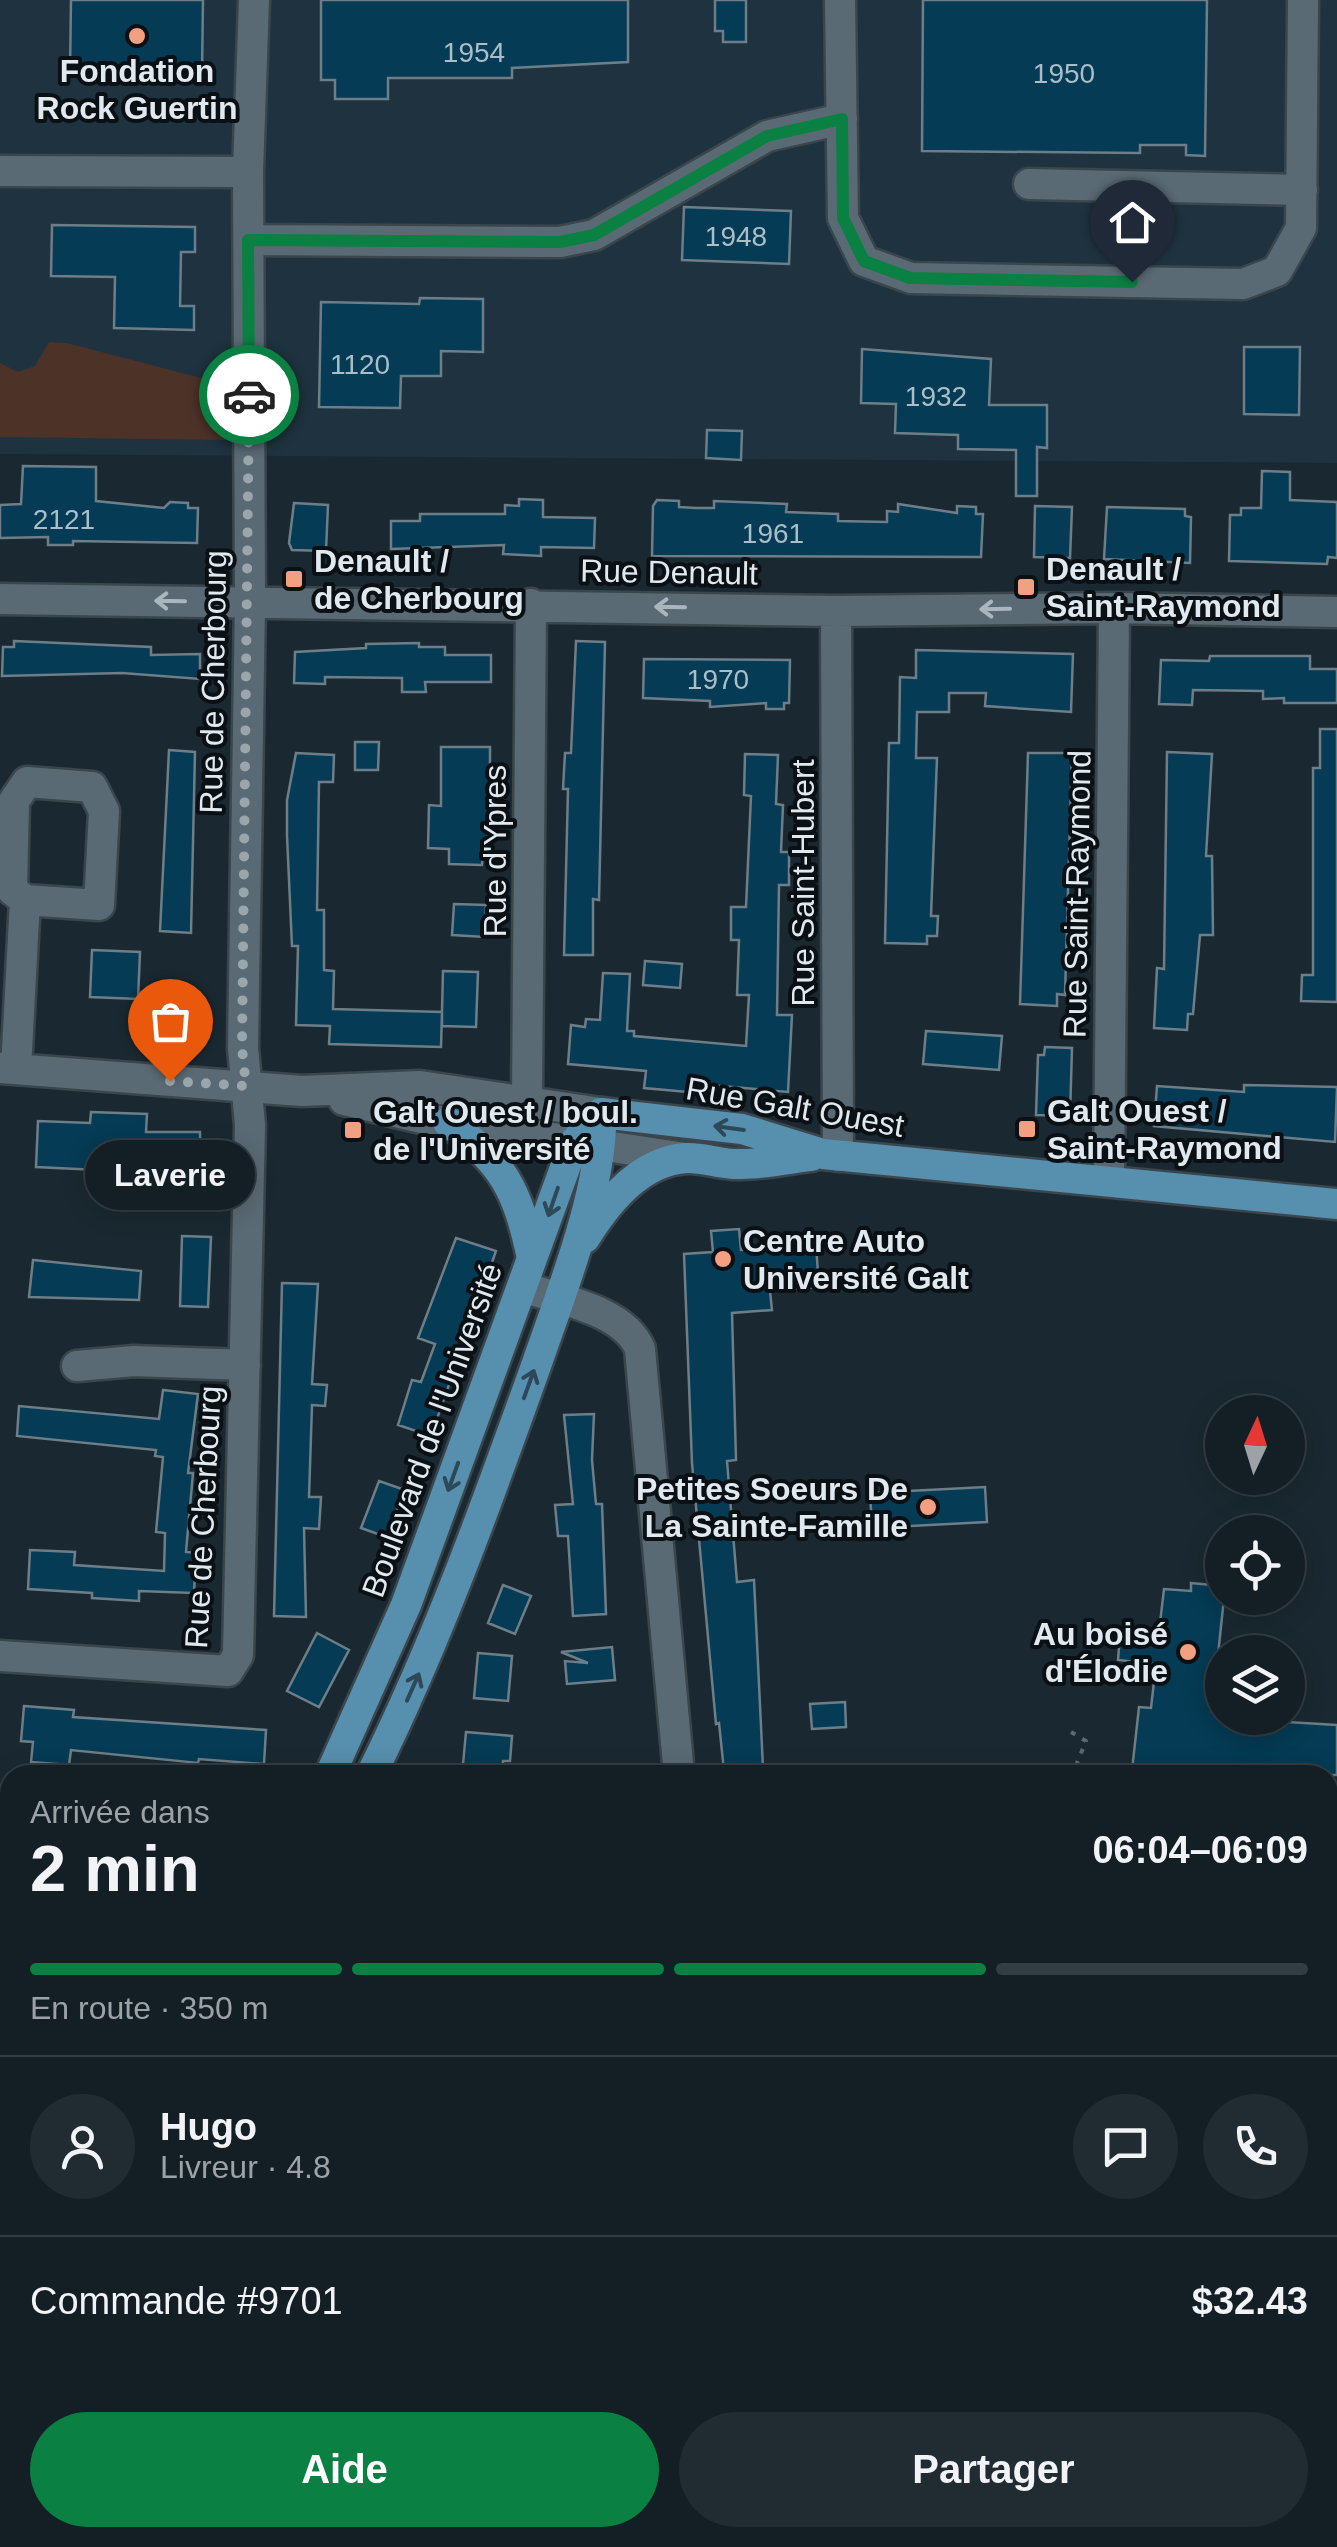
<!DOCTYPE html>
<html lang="fr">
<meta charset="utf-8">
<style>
:root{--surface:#141f25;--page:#212c32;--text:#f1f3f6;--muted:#9da2a7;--line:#333d42;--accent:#0b8043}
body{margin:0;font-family:Helvetica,sans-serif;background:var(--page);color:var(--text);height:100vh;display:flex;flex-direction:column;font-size:38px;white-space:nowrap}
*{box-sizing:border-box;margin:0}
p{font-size:32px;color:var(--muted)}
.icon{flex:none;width:55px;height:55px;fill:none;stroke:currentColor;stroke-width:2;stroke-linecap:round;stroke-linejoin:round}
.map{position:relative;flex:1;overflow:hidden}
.panel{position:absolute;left:0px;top:1765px;width:1338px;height:782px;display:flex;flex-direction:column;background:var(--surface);border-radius:30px 30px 0 0;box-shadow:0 5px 25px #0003,0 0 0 2px var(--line)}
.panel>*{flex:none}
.needle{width:65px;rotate:4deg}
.controls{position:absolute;left:1205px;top:1395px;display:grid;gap:20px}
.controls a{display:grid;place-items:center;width:100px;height:100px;border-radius:50%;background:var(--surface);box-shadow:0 5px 25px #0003,0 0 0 2px var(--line);font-size:50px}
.pin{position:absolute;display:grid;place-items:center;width:85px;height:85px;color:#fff;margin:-102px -42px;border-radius:50% 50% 50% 0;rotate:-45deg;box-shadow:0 0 10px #0007}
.pin .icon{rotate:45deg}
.courier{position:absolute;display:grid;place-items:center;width:100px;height:100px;margin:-50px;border:8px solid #0b8043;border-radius:50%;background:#fff;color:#222;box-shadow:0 2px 12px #0007}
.bubble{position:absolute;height:70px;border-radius:35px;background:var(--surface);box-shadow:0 5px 25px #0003,0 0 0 2px var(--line);font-size:32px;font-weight:600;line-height:70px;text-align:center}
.summary em{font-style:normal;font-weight:600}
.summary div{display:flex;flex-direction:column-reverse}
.summary{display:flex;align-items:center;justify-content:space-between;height:170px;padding:0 30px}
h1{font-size:65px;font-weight:600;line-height:75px}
.bar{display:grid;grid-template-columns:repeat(4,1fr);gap:15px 10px;align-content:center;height:120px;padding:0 30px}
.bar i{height:12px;border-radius:8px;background:var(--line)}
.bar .selected{background:var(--accent)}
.bar p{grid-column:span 4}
.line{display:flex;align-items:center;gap:25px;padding:0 30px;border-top:2px solid var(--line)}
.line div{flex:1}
.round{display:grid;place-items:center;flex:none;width:105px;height:105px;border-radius:52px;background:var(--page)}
.primary-button{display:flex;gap:20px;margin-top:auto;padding:20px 30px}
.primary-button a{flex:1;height:115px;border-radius:60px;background:var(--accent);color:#fff;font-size:40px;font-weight:600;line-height:115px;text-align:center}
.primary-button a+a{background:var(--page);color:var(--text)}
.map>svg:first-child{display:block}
</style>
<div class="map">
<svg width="1337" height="2547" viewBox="0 0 1337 2547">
<rect width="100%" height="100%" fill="#1a2931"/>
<path fill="#1e333f" d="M0 0H1337V463L0 454Z
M0 2397 10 2407V2538H382V2547H0Z"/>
<path fill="#4d3228" d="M49 342 67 343 220 383 225 440 0 437V363L18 372 35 366Z
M1337 2499V2547H925L917 2538H1328V2504Z
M241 2538H379L376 2547H243Z"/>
<path fill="#053b54" stroke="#6d7e88" stroke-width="2.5" d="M71 0H203L202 74 70 72Z
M321 0H628V62L512 68V78H388V99H335V80H321Z
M715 0H746V42H723V31H715Z
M923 0H1207L1205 156 1186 155V145H1140V153L922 151Z
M684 207 791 211 789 264 682 260Z
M52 225 195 227V252H181L180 306H194V330L114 328 115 277 51 276Z
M420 298 483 299V352L441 351V376H401L400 408 319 407 321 302 419 304Z
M1244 347H1300L1299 415 1244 414Z
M862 349 991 359 989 405H1047V448L1037 447V496H1016V450L958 449V435L895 433 896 404 861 403Z
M707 430 742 431 741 460 706 458Z
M23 466 96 467V501L164 508 170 502 188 503V508H198L197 543 73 541V545H48V537L0 538V505L21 504Z
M1262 471 1290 472V500L1337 502V558L1328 557 1327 564 1229 561 1230 515H1241V508H1261Z
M519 499 543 500V517L595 518 594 548 541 547V556L503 554 504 545 391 549V521H420V514H505V505L519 506Z
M657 500 679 501V507L696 508H714V501L787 504 786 512 838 514V521L887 522V511L898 512V504L957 513V506L976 507V514H983L981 557 652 556 653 506Z
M294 503 328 505 326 551 292 550 289 543Z
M1035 506 1072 507 1070 558 1034 557Z
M1107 507 1185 509V516L1191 517 1190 563 1104 559Z
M14 641 151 647V655L200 654V679L122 673 2 676 3 647H14Z
M576 641 605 642 599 900 593 899V955H564L568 789H563L565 753H571Z
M419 643V647H445V655H491V682H425L426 692H402V678L325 677V684L294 683 295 652 366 648V644Z
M916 650 1073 654 1071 712 985 706 986 693H949V712H917L916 758H937L931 916H938L937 936H927V944L885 943 889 743H899L900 677 916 678Z
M1210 656H1310V669H1337V703H1284V698L1263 699V691L1193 690 1192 705 1159 704 1161 660 1209 661Z
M644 659 790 660 789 703H784V709H766V703L710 707V701L643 698Z
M1320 729H1337V1002L1301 1001 1302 975H1313V768H1320Z
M355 742H379L378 770H355Z
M441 747H490V850H483L482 865 449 864V849L428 848 429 805 441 806Z
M169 750 195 752 191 933 160 931Z
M1167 752 1212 754 1206 856H1212L1213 935H1200L1193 1014H1188L1187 1030 1154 1028 1157 968 1164 969Z
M296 753 334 755 333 782H319L317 910H324V970L334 971 333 1009 442 1012 443 971 478 972 476 1027 442 1026V1013L441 1047 329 1044 330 1026 296 1025 298 946H292L287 836V800Z
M1028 753H1072L1065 995 1057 994V1006L1020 1004Z
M745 754 778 755 776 804 783 805 781 852H789V885H779L777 1015H792L788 1092 711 1085 710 1094 644 1088 646 1071 568 1064 571 1025 585 1027 586 1019 600 1020 603 973 630 974 627 1031H634V1036L746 1046 749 995H737L739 940H731V907H746L751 796 744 795Z
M454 904 486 905 485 937 452 935Z
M92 950 140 952 138 999 90 997Z
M645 961 682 964 680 988 643 985Z
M926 1031 1002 1036 999 1070 923 1064Z
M1045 1047 1072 1048 1070 1116 1036 1115 1038 1055H1044Z
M1244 1085 1337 1087 1335 1142 1154 1126 1157 1086 1244 1092Z
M91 1112 147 1114 146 1132H200L201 1177 166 1178V1149L120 1147 119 1171 36 1167 38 1121 90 1123Z
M739 1229 741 1250 816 1245 819 1287 770 1291 772 1310 732 1313 736 1460 727 1461 737 1582 754 1580 763 1768 724 1771 719 1723 716 1724 692 1463 684 1254 713 1252 711 1231Z
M182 1236 211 1237 208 1307 180 1306Z
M456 1238 496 1251 431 1436 398 1425 412 1380 421 1382 435 1344 418 1338Z
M33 1260 141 1271 139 1300 29 1297Z
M282 1283 318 1284 312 1384 327 1385 325 1406 312 1405 309 1497H321L319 1529 304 1528 306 1617 274 1616Z
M163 1390 198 1394 188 1473H193L186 1552 196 1553 194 1593 139 1591V1601L92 1598V1593L28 1589 30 1550 75 1552 74 1565 164 1571 165 1533 156 1532 163 1457 155 1456 156 1450 17 1436 19 1406 159 1419Z
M594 1414 592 1460 596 1504H602L606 1614 573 1616 568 1536H558L555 1505 573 1504 564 1415Z
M379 1481 405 1490 397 1511 406 1514 397 1541 361 1528Z
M985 1487 987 1522 872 1528 870 1493Z
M1191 1583 1222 1586 1224 1598 1212 1712 1222 1713V1718L1337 1725V1775H1142L1143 1771 1132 1770 1139 1707 1151 1708 1156 1664 1118 1660 1120 1636 1158 1640 1164 1589 1191 1591Z
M503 1585 531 1596 515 1634 488 1623Z
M317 1633 349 1650 319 1707 287 1691Z
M612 1647 615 1680 567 1684 565 1661 588 1663 561 1652Z
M478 1653 512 1656 508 1701 474 1698Z
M845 1702 846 1727 812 1729 810 1704Z
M24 1706 74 1710 73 1717 266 1730 264 1764 199 1759 198 1763 71 1750 69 1765 31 1762 33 1742 21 1741Z
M466 1732 512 1736 510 1761H503L502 1775H462Z"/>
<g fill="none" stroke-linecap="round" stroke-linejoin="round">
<defs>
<path id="minor" d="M840 0 843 218 864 261 911 278 1243 284 1277 271 1301 228 1303 0
M0 171 248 172
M1029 184 1302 190
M249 240 560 242 594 235 767 136 842 119
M0 599 836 611 1114 608 1337 612
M836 611 838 1156
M0 1068 302 1091 420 1086 601 1113
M16 1069 25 900 99 905 104 811 92 787 27 782 14 801 12 890 25 900
M527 1099 531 604
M344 1100 421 1118 685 1158
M1109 1180 1114 608
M523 1287C560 1300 624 1310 640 1349L679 1775
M77 1366 134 1361 245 1365
M0 1656 228 1671 238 1655 250 1125 243 1048 250 602 248 172 254 0
M0 2339 10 2341
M0 2361 10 2372
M154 2538 162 2547
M206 2538 214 2547"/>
<path id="major" d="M601 1113 742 1129 823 1154 1337 1204
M448 1122C505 1165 517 1189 532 1258
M585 1238C607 1202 640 1161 686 1158 704 1157 722 1165 741 1164 764 1164 788 1159 811 1156
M330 1775 406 1605 574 1143 601 1113
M371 1775C437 1642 487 1503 537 1363 561 1294 604 1184 601 1113
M0 2252 10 2241
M0 2313 10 2302"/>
</defs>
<use href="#minor" stroke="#3a454c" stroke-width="35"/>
<use href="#major" stroke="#3a454c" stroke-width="35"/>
<path stroke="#5c6970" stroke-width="4" stroke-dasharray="5 8" stroke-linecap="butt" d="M1071 1732 1086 1741 1072 1775
M1328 1830 1337 1828
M1328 2228H1331
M0 2528 10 2520
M472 2547V2538
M737 2547 739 2538"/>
<use href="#minor" stroke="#5a6a74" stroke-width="30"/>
<use href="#major" stroke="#578fae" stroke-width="30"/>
</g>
<defs><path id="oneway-shaft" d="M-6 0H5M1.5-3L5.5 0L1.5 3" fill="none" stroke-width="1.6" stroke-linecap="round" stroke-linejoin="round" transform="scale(2.5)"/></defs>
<g stroke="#aab6be">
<use href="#oneway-shaft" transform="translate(170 601) rotate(-179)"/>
<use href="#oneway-shaft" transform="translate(670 607) rotate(-179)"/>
<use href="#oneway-shaft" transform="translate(995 609) rotate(179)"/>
</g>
<g stroke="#2d4959">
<use href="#oneway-shaft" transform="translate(729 1128) rotate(-172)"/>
<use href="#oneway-shaft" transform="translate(553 1202) rotate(109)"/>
<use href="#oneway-shaft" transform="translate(529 1384) rotate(-70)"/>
<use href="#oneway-shaft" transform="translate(453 1477) rotate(110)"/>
<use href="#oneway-shaft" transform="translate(413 1687) rotate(-66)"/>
</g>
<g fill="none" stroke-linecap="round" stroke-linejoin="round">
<path stroke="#9ba6ac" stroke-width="10" stroke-dasharray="0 18" d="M170 1081 246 1086 242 1048 249 395"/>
<path stroke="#0b8043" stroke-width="12" d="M249 395 248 240 560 242 594 235 767 136 842 119 843 218 864 261 910 278 1132 282"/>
</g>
<g fill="#f3a082" stroke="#0a1014" stroke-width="4">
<circle cx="137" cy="36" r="10"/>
<rect x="284" y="569" width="20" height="20" rx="5"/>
<rect x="1016" y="577" width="20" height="20" rx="5"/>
<rect x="1017" y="1119" width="20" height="20" rx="5"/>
<rect x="343" y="1120" width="20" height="20" rx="5"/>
<circle cx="723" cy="1259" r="10"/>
<circle cx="928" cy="1507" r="10"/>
<circle cx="1188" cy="1652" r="10"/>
</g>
<g text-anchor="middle" stroke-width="8" stroke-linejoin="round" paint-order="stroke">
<g font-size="28" fill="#a9bec8">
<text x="474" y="62">1954</text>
<text x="1064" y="83">1950</text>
<text x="736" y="246">1948</text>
<text x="360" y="374">1120</text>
<text x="936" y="406">1932</text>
<text x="64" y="529">2121</text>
<text x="773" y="543">1961</text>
<text x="718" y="689">1970</text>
</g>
<g font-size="32" font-weight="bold" fill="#e0e9ef" stroke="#0a1014" text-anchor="start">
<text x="137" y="82" text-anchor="middle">Fondation<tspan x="137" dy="37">Rock Guertin</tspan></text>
<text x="314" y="572">Denault /<tspan x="314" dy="37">de Cherbourg</tspan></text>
<text x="1046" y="580">Denault /<tspan x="1046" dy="37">Saint-Raymond</tspan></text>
<text x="1047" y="1122">Galt Ouest /<tspan x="1047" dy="37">Saint-Raymond</tspan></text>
<text x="373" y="1123">Galt Ouest / boul.<tspan x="373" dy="37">de l'Université</tspan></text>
<text x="743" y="1252">Centre Auto<tspan x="743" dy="37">Université Galt</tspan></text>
<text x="908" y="1500" text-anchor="end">Petites Soeurs De<tspan x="908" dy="37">La Sainte-Famille</tspan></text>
<text x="1168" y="1645" text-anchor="end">Au boisé<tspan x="1168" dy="37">d'Élodie</tspan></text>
</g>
<g font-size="32" fill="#e0e9ef" stroke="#0a1014">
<text transform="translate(669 572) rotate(1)" y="11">Rue Denault</text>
<text transform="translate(213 682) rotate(-89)" y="11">Rue de Cherbourg</text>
<text transform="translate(495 851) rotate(-90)" y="11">Rue d'Ypres</text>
<text transform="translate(803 883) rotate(-90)" y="11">Rue Saint-Hubert</text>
<text transform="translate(1077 894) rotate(-89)" y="11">Rue Saint-Raymond</text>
<text transform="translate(795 1107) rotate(10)" y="11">Rue Galt Ouest</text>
<text transform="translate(432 1430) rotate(-70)" y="11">Boulevard de l'Université</text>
<text transform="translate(203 1517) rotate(-87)" y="11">Rue de Cherbourg</text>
</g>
</g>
</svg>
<div class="controls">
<a><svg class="needle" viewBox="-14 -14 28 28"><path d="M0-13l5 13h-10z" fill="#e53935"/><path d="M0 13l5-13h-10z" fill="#9da2a7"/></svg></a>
<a><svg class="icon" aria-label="locate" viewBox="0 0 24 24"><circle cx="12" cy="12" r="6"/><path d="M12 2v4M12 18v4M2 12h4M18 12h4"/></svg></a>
<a><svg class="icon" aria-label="layers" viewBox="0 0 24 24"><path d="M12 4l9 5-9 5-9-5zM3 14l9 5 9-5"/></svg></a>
</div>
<div class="pin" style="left:170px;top:1081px;background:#ea580c"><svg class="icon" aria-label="bag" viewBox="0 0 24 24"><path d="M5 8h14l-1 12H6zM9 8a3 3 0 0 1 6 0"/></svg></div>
<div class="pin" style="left:1132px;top:282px;background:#1f2937"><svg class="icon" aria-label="home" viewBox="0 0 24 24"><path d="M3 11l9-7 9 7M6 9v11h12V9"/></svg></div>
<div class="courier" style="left:249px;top:395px"><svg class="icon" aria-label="car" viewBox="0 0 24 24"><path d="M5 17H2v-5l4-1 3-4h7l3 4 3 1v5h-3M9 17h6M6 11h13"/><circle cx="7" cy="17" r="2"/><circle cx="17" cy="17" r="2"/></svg></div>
<div class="bubble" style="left:85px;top:1140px;width:170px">Laverie</div>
<section class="panel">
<div class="summary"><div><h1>2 min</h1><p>Arrivée dans</p></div><em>06:04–06:09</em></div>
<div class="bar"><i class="selected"></i><i class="selected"></i><i class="selected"></i><i></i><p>En route · 350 m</p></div>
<div class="line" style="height:180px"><a class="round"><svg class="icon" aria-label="person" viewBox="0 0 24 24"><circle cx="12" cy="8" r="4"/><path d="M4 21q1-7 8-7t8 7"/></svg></a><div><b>Hugo</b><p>Livreur · 4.8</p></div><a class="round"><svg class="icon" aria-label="chat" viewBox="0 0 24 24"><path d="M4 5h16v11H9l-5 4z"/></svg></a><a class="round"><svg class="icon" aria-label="phone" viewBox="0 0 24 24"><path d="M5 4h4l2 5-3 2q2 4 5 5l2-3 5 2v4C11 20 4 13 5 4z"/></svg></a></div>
<div class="line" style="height:130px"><div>Commande #9701</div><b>$32.43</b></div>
<div class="primary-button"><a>Aide</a><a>Partager</a></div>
</section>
</div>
